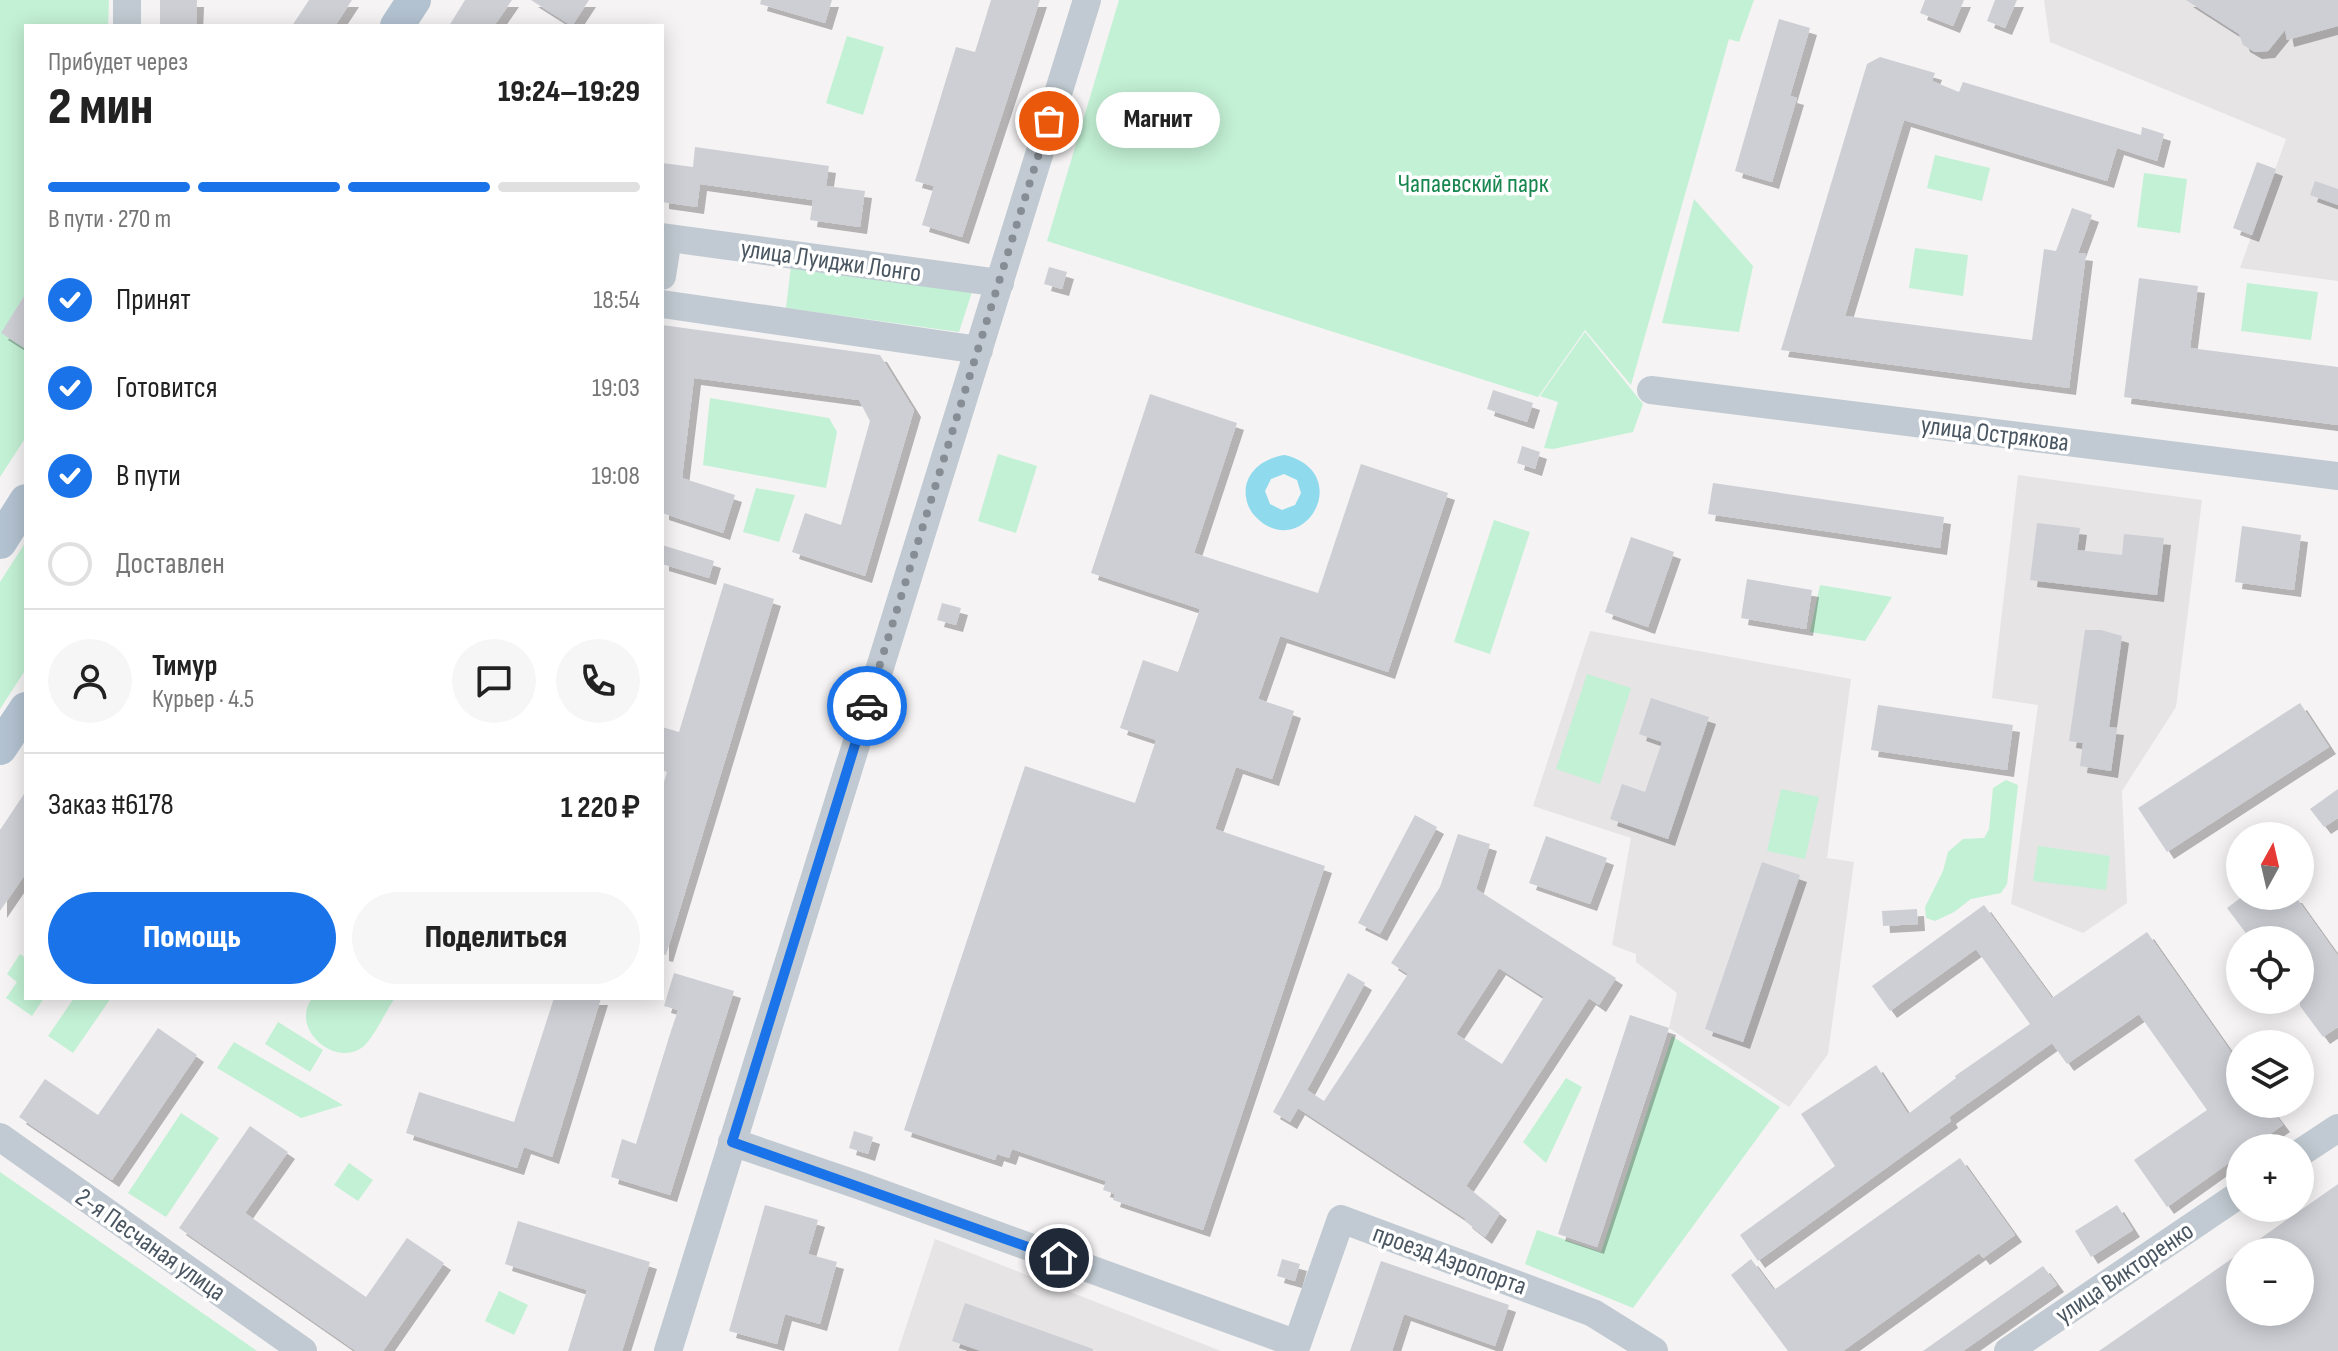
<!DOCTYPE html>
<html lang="ru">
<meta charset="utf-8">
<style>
:root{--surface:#fff;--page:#f6f6f6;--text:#222;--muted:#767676;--line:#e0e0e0;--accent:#1a73e8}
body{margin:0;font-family:"Sofia Sans Condensed",sans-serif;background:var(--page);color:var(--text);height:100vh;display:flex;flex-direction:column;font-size:30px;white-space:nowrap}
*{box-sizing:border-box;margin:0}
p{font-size:26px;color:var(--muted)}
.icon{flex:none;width:44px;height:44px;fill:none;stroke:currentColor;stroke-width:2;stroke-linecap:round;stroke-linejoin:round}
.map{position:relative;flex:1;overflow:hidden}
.panel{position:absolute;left:24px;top:24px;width:640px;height:976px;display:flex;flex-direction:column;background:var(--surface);border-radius:0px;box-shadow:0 4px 20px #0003}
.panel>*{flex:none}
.needle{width:52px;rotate:8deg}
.buttons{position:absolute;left:2226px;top:822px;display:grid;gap:16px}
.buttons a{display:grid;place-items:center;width:88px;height:88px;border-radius:50%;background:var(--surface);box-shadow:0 4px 20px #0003;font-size:40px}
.pin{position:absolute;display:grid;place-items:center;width:68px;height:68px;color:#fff;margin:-34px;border:4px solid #fff;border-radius:50%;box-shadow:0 2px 8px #0007}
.courier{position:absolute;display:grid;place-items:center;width:80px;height:80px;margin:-40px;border:6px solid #1a73e8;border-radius:50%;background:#fff;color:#222;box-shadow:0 2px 10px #0007}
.bubble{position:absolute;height:56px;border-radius:28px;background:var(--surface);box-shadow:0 4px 20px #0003;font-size:26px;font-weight:800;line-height:56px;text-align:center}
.summary em{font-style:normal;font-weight:800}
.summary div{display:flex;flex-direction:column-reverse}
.summary{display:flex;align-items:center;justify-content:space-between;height:136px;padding:0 24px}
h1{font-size:52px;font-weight:800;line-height:60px}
.bar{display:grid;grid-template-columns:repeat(4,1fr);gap:12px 8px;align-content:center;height:96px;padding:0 24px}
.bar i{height:10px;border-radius:6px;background:var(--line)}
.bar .active{background:var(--accent)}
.bar p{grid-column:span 4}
.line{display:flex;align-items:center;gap:20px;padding:0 24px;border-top:2px solid var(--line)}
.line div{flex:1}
.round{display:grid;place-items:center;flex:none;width:84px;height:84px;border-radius:42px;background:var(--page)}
ol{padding:0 24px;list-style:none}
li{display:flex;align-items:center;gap:24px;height:88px}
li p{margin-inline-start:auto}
li .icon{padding:8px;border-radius:50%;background:var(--accent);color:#fff;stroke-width:4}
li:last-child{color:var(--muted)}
li i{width:44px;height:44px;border:4px solid var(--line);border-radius:50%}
.button{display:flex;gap:16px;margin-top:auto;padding:16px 24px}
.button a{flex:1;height:92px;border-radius:48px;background:var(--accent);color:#fff;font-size:32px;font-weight:800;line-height:92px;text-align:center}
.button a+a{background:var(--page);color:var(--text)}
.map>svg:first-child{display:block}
</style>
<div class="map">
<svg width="2338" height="1351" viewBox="0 0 2338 1351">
<defs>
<filter id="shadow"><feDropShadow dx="7" dy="7" stdDeviation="0" flood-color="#0004"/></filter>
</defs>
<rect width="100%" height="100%" fill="#f5f3f3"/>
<path fill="#e6e4e5" d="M2044 0H2338V281L2240 268 2286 139 2050 42Z
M2018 475 2202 500 2176 707 2122 791 2127 903 2083 933 2011 904 2038 705 1992 698Z
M1590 631 1851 679 1827 858 1854 862 1828 1054 1789 1107 1669 1028 1677 993 1636 962V954L1612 945 1631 838 1533 806Z
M935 1239 1221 1351H898Z"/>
<path fill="#c3f1d5" d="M0 0H109L108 26H26V437L0 477Z
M1119 0H1754L1739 42 1729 39 1631 385 1585 330 1538 397 1047 241Z
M847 36 884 47 863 115 826 103Z
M1935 155 1990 168 1982 201 1927 188Z
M2144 173 2187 179 2180 233 2137 227Z
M1694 199 1753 266 1739 332 1662 323Z
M1915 248 1968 255 1963 296 1909 288Z
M791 266 972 292 959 332 786 308Z
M2247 283 2318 292 2311 340 2241 331Z
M1585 332 1643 404 1633 432 1553 449 1544 448 1558 402 1540 396Z
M710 398 829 418 837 432 826 488 703 465Z
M998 454 1037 466 1016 533 978 521Z
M756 488 795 495 779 542 743 532Z
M1494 520 1530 532 1490 654 1454 642Z
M25 543 26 669 0 709V582Z
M1820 585 1892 597 1865 641 1810 632Z
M1587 674 1631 688 1600 784 1556 769Z
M2006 780 2018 785 2007 884 2001 893 1971 899 1954 912 1935 921 1926 918 1925 907 1943 871 1948 852 1963 839 1984 838 1989 829 1993 788Z
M1781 789 1819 797 1805 859 1767 851Z
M2038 846 2110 856 2106 890 2033 881Z
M20 954 26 958V998H44L32 1016 6 998 17 982 7 974Z
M74 998H111L73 1053 48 1036Z
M312 998H395C385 1012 376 1034 364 1046 337 1069 289 1030 312 998Z
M278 1022 323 1050 310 1072 265 1044Z
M1672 1036 1780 1107 1633 1308 1525 1264 1537 1230 1601 1252Z
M234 1042 343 1105 301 1118 217 1068Z
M1566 1078 1582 1087 1546 1163 1523 1142Z
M181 1113 219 1138 166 1217 128 1193Z
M349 1163 373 1180 358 1201 334 1185Z
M0 1172 257 1351H0Z
M499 1291 528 1305 514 1335 485 1321Z"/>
<path fill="#90daee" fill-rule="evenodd" d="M1285 455C1352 472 1309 553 1264 524 1257 519 1251 513 1248 505 1238 477 1261 458 1285 455ZM1284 474 1297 480 1301 493 1295 505 1282 510 1270 504 1265 491 1271 479Z"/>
<path fill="#cdcfd5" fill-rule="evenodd" filter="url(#shadow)" d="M160 0H197L196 26H160Z
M309 0H352L335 26H292Z
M465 0H512L494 26H449Z
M531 0H589L572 26Z
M761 0H832L825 23 760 4Z
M991 0H1040L962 237 922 225 934 186 915 181 956 47 975 52Z
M1925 0H1964L1953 26 1920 13Z
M1995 0H2017L2005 28 1987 21Z
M2186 0H2338V26L2287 40 2285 30 2268 51 2255 52 2243 45 2239 34Z
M1779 19 1810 28 1790 96 1797 98 1772 182 1735 171Z
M1880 57 1935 73 1932 81 1959 92 1963 82 2141 135 2142 127 2164 134 2157 161 2117 148 2107 181 1904 120 1845 316 2032 340 2044 249 2056 251 2072 208 2092 215 2078 253 2086 254 2069 388 1781 350 1867 64Z
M695 147 829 166 826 186 865 191 860 227 810 220 813 200 700 184 697 207 662 202V163L693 167Z
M2257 162 2276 169 2252 235 2233 228Z
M2315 181 2338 189V205L2310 195Z
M1049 267 1067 272 1062 289 1044 284Z
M2139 278 2198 286 2190 348 2338 367V425L2124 397Z
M26 293V349L1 333Z
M662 325 880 355 914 410 865 576 792 552 805 513 841 525 870 421 859 400 694 378 682 478 735 495 723 533 662 513Z
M1493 390 1533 403 1527 422 1487 409Z
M1150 394 1237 423 1194 553 1318 593 1361 464 1448 493 1388 672 1280 636 1258 699 1294 711 1272 779 1236 767 1215 829 1325 866 1203 1230 1113 1200 1115 1194 1103 1190 1106 1181 1012 1149 1009 1158 997 1154 995 1160 904 1130 1025 766 1135 803 1156 740 1120 728 1143 660 1178 672 1200 609 1091 573Z
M1522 446 1540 452 1535 469 1517 463Z
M1713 483 1944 517 1940 548 1708 514Z
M2037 523 2080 528 2077 550 2122 555 2124 534 2164 538 2157 595 2030 580Z
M2242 526 2301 535 2294 590 2235 582Z
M1631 537 1674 552 1648 627 1605 612Z
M662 545 714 561 709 578 662 564Z
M1747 579 1812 590 1806 629 1741 618Z
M724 583 774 599 666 955 662 954V789L667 772 662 770V727L679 732Z
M942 603 961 608 956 625 937 620Z
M2085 630H2101L2122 636 2109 727 2117 728 2111 771 2080 766 2083 743 2069 741Z
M1651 698 1709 717 1668 839 1610 819 1622 784 1645 792 1662 742 1639 734Z
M2300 703 2329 747 2167 852 2138 808Z
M1878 705 2013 725 2007 770 1871 750Z
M2338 789V818L2324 827 2310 809Z
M26 791V873L0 911V830Z
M1415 815 1437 827 1380 934 1358 923Z
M1458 834 1490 844 1476 889 1616 978 1599 1005 1589 998 1466 1186 1500 1213 1485 1237 1465 1221 1466 1219 1298 1108 1290 1122 1273 1112 1348 973 1365 983 1307 1090 1324 1101 1408 974 1391 963 1440 887ZM1499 968 1544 997 1502 1064 1456 1034Z
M1546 836 1607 858 1590 904 1529 883Z
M1762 862 1800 875 1743 1042 1705 1029Z
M2243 896H2295L2338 956V1027L2323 1037 2300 1006V940H2251L2227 908Z
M1984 905 2052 998 2147 932 2240 1065V1104H2267L2283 1125 2250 1148H2240V1155L2167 1207 2134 1160 2207 1110 2139 1014 2067 1064 2052 1043 1949 1117 1951 1121 1758 1261 1740 1235 1835 1166 1801 1114 1876 1065 1908 1114 1956 1078 1955 1076 2030 1024 1976 949 1890 1011 1872 986Z
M1917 909 1918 924 1883 926 1882 911Z
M674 973 734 991 670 1195 611 1177 622 1139 636 1144 670 1034 678 1010 664 1006Z
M554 998H601L552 1157 524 1147 517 1168 406 1133 419 1092 514 1122Z
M1630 1015 1669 1028 1597 1247 1558 1234Z
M158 1028 197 1055 112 1180 19 1117 45 1079 98 1115Z
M250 1126 288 1152 245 1213 366 1297 407 1238 444 1263 383 1351H356L179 1228Z
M854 1131 873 1137 868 1154 849 1148Z
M1960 1158 2015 1235 1983 1258 1979 1253 1843 1351H1788L1731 1275 1751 1259 1774 1290Z
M2338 1184V1351H2099L2240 1253V1312H2300V1252H2241Z
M765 1205 818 1220 808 1254 837 1262 820 1324 785 1314 777 1344 729 1331Z
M2117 1205 2133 1230 2091 1257 2075 1231Z
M518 1221 650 1262 622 1351H568L587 1290 505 1264Z
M1282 1259 1300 1264 1295 1281 1277 1276Z
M1381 1261 1509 1305 1495 1346 1404 1314 1392 1351H1350Z
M2043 1266 2057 1285 1963 1351H1923Z
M965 1303 1093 1349V1351H981L952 1341Z"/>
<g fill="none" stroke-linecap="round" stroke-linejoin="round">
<path stroke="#c1cad2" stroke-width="28" d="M127 26V0
M662 237 1000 283
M662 276 668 238
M662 304 979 350
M1651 390 2338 476
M0 1137 303 1351
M732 1142 861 1186 1297 1344 1341 1219 1593 1313 1654 1351
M2300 1153 2338 1128
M668 1351 1087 0
M2008 1351 2240 1194"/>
<path stroke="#b3c2d1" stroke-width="34" d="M397 26 414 0
M0 542 26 501
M0 748 26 709"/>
</g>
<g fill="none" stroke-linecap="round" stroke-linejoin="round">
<path stroke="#868d94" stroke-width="8" stroke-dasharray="0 14.4" d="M867 706 1049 121"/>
<path stroke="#1a73e8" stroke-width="10" d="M867 706 732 1142 1059 1258"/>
</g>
<g text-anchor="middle" stroke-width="7" stroke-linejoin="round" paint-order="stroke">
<g font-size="26" fill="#17864f" stroke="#fff">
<text x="1473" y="192">Чапаевский парк</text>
</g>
<g font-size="26" fill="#4a5661" stroke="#fff">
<text transform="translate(831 260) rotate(8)" y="9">улица Луиджи Лонго</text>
<text transform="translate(1995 433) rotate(7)" y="9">улица Острякова</text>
<text transform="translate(151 1244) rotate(35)" y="9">2-я Песчаная улица</text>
<text transform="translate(1450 1259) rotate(20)" y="9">проезд Аэропорта</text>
<text transform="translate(2124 1272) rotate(-34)" y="9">улица Викторенко</text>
</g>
</g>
</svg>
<div class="buttons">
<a><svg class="needle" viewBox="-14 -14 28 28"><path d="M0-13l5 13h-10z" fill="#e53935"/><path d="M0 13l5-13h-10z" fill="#767676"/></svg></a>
<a><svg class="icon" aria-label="locate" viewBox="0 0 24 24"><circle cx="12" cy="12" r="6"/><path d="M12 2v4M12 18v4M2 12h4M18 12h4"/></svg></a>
<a><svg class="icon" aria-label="layers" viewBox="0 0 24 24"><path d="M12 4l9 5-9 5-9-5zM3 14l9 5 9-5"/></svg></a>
<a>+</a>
<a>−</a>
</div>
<div class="pin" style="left:1049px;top:121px;background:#ea580c"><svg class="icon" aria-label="bag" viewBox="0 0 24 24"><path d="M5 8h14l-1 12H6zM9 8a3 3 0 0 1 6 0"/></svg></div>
<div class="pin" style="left:1059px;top:1258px;background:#1f2937"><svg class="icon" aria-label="home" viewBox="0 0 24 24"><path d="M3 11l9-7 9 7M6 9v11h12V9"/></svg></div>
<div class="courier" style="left:867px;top:706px"><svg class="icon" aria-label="car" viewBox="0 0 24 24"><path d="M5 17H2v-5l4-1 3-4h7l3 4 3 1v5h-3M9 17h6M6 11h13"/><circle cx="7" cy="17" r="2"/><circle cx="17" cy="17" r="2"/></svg></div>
<div class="bubble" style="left:1096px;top:92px;width:124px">Магнит</div>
<section class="panel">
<div class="summary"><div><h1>2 мин</h1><p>Прибудет через</p></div><em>19:24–19:29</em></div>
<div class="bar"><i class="active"></i><i class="active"></i><i class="active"></i><i></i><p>В пути · 270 m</p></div>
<ol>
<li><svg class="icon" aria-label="check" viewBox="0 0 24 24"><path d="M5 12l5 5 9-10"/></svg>Принят<p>18:54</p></li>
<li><svg class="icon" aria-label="check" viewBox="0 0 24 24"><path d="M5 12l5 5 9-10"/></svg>Готовится<p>19:03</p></li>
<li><svg class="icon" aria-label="check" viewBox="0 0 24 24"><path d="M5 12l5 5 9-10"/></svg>В пути<p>19:08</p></li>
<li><i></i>Доставлен</li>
</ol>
<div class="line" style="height:144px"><a class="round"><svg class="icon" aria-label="person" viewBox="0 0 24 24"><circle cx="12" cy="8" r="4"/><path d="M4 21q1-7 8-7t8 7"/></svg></a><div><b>Тимур</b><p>Курьер · 4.5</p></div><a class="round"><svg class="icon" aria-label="chat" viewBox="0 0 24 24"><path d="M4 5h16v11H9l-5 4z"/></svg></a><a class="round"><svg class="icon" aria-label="phone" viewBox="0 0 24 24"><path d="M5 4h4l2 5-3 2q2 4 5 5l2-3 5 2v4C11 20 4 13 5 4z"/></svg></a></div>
<div class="line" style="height:104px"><div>Заказ #6178</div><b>1 220 ₽</b></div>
<div class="button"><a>Помощь</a><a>Поделиться</a></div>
</section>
</div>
